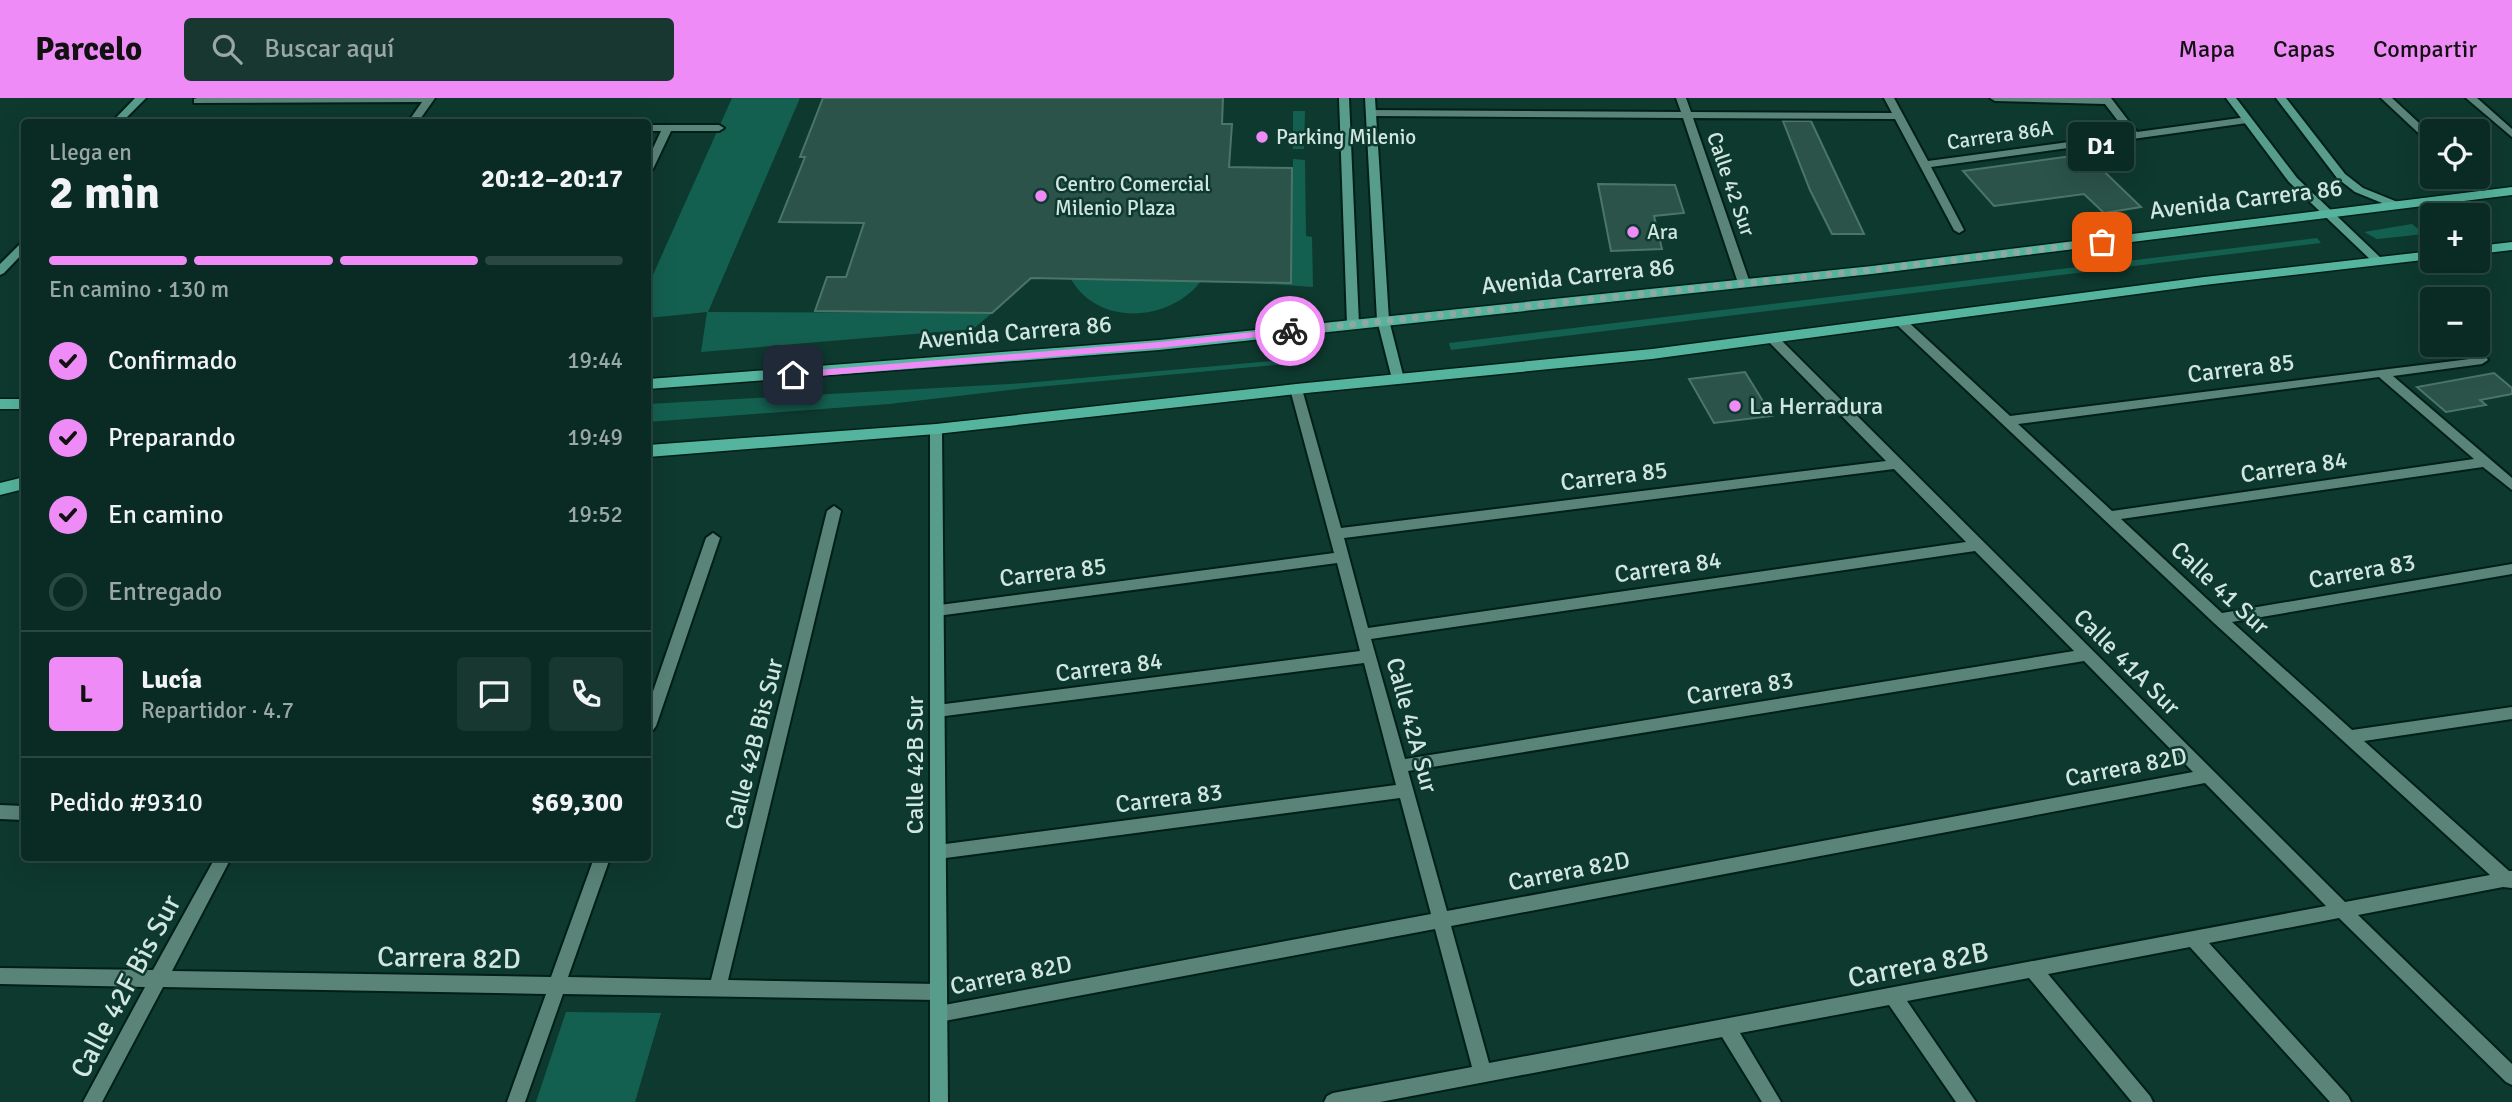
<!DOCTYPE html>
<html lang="es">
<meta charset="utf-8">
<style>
:root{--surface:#0a2b23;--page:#183730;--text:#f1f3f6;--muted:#99a7a6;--line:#2a4741;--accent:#ef8bf6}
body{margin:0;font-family:Signika,sans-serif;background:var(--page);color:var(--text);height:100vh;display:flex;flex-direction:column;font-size:26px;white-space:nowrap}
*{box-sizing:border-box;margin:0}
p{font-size:23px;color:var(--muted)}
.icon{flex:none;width:38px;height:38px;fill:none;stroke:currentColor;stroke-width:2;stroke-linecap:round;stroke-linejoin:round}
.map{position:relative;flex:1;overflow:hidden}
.sheet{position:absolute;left:21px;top:21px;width:630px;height:742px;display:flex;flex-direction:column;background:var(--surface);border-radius:7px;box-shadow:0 7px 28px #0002,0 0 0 2px var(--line)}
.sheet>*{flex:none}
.controls{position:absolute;left:2420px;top:21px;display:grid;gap:14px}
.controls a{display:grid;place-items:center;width:70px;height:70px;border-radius:7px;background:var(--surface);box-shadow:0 7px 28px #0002,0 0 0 2px var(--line);font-size:35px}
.pin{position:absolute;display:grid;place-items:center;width:60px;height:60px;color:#fff;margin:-30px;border-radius:14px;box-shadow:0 4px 10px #0006}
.courier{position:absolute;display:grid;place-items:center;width:70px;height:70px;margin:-35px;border:5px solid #ef8bf6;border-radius:50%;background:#fff;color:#222;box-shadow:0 2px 9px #0007}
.bubble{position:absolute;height:49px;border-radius:7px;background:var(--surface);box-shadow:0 7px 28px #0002,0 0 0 2px var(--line);font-size:23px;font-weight:700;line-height:49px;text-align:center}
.head em{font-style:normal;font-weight:700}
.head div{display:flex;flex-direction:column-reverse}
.head{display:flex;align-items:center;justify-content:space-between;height:119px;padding:0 28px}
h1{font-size:46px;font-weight:700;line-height:52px}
.bar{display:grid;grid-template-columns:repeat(4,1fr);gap:10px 7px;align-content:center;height:84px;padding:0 28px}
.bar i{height:9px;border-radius:5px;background:var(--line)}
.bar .current{background:var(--accent)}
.bar p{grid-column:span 4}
.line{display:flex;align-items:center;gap:18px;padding:0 28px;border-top:2px solid var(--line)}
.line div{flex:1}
.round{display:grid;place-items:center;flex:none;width:74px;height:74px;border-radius:7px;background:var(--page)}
ol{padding:0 28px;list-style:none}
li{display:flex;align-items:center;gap:21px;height:77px}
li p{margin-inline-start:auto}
li .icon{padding:7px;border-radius:50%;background:var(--accent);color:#111;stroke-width:4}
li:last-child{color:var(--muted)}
li i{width:38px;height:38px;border:4px solid var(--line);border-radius:50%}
header{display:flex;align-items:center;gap:42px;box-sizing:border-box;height:98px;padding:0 35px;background:var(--accent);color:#111}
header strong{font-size:33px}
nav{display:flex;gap:38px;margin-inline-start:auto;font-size:24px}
.search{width:490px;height:63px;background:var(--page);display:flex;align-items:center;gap:18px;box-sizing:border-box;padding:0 24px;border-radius:7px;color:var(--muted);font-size:26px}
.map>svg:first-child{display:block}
</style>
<header>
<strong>Parcelo</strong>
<div class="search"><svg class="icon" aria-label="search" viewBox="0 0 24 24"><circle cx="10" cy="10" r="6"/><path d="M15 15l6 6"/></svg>Buscar aquí</div>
<nav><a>Mapa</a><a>Capas</a><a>Compartir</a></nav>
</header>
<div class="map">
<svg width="2512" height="1004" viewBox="0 0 2512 1004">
<rect width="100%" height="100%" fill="#0e392f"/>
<path fill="#146050" d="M732 0H800L708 214 992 215 973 231 701 254 707 214 648 220V188Z
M1293 13H1305L1304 51H1293Z
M1293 61 1305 62 1306 138 1312 139 1313 189 1239 184H1291Z
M2412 126 2425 136 2377 141 2364 134Z
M2317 140 2321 145 1451 252 1449 245Z
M1071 181 1201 183C1170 224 1098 229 1071 181Z
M1295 261 1296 265 1026 290 889 306 648 324V306L1025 285Z
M566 914 661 915 635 1004H536Z"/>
<path fill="#2b5349" stroke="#4c7569" stroke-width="2" d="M823 0H1223L1222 26H1232L1229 69 1292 70 1291 185 1031 180 992 215 815 213 827 179H846L864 125 779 124 805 59H800Z
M1783 23H1811L1864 136H1832L1810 92Z
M2086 56 2141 109 2104 115 2084 96 1994 108 1963 73Z
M1598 86 1675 87 1684 115 1654 118 1662 151 1611 153Z
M1745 274 1772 318 1714 325 1689 281Z
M2494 275 2512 290V296L2480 302 2486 307 2446 314 2417 289Z"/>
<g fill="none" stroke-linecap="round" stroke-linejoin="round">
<defs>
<path id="street" d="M197 0H435L418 24H408L422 4 194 5V1Z
M1676 0H1686L1691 14 1892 15 1884 0H1894L1928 63 2128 36 2105 6 1995 3 1990 0H2111L2137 34 2247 19 2252 22 2247 25 1931 69 1964 132 1959 135 1954 132 1895 21 1693 20 1750 185 1744 189 1738 185 1683 20 1371 18 1366 15 1371 12 1681 14Z
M2381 0H2392L2432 37V45L2428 44Z
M2466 0H2477L2512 31V39Z
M648 27H719L724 30 719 33H671L653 71 648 74V61L661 33H648Z
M1900 219 1904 220 2010 318 2486 259 2488 262 2482 266 2393 278 2512 380V392L2483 369 2121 421 2222 515 2512 466V476L2232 524 2352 632 2512 609V621L2364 643 2509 773H2512V790L2503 789 2358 817 2512 966V987L2506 984 2339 820 2209 845 2348 998 2351 1004H2330L2190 849 2048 876 2150 998 2153 1004H2132L2029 880 1907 903 1976 1004H1956L1889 907 1740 935 1781 1004H1762L1722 939 1380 1004H1324L1327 998 1333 995 1472 969 1435 831 939 924 933 922 930 916 933 910 939 908 1431 816 1400 700 938 761 932 759 930 754 932 749 938 747 1396 687 1364 565 937 619 932 617 930 613 932 609 937 607 1360 553 1337 465 937 518 932 516 930 512 932 508 1334 455 1290 291 1296 287 1302 291 1341 430 1886 363 1768 243 1766 240 1772 236 1776 237 2345 804 2490 777 2214 525 1896 226V220ZM2379 279 2474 361 2112 413 2018 326ZM1894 371 1966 444 1368 530 1344 440ZM1975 453 2074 553 1405 661 1371 541ZM2084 563 2193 674 1447 813 1408 673ZM2205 685 2326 808 1489 965 1451 828Z
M834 408 841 413 728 882 938 886 944 888 947 894 944 900 938 902 563 896 525 1004H507L546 896 163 889 102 1004H83L145 889 0 886V870L153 872 215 760H231L172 873 551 879 594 760H610L568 879 711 882 827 413Z
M713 435 720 440 656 628 653 632 648 634V608L706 440Z
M0 707 24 708V722L0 721Z"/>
<path id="secondary" d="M135 0H146L122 24H112Z
M1339 0H1349L1359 226 1353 230 1347 226Z
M1365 0H1375L1389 222 1404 281 1398 285 1392 281 1377 222Z
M2226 0H2236L2297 80 2382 161V165H2374L2289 84Z
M2276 0H2286L2345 76 2363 90 2400 105V109H2392L2355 94 2337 80Z
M24 145V154L4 175 0 177V166L20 146Z
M936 327 942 331 948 1004H930V331Z"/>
<path id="primary" d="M2512 89V97L1872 176 1159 252 648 291V281L1159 242 1872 168Z
M2512 144V152L2478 156V148Z
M2432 153V161L2204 187 1652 261 1296 296 936 336 648 359V347L936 326 1296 286 1652 251 2204 179Z
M0 301H24V311H0Z
M24 379V391L0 397V385Z"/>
</defs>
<use href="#street" stroke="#001f18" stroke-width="4"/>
<use href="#secondary" stroke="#001f18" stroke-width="4"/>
<use href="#primary" stroke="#001f18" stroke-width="3"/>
<use href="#street" fill="#5a8478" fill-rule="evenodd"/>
<use href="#secondary" fill="#589c8b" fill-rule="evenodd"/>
<use href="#primary" fill="#55b49d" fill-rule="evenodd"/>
</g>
<path fill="#ef8bf6" d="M1290 230 1294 231V235L1159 250 793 280 788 277 793 274 1159 244Z"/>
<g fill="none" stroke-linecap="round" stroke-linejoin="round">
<path stroke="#8da9a1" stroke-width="7" stroke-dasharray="0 12.6" d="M1290 233 1872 172 2102 144"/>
</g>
<g fill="#ef8bf6" stroke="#0e392f" stroke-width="2.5">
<circle cx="1262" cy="39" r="7"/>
<circle cx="1041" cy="98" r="7"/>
<circle cx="1633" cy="134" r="7"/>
<circle cx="1735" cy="308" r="7"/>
</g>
<g text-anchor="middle" stroke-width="5" stroke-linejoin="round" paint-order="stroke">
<g font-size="21" fill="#d1e6df" stroke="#0e392f">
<text transform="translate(2000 37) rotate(-8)" y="7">Carrera 86A</text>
<text transform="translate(1731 86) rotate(71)" y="7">Calle 42 Sur</text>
</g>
<g font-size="21" fill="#d1e6df" stroke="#0e392f" text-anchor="start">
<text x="1276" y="46">Parking Milenio</text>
<text x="1055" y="93">Centro Comercial<tspan x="1055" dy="24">Milenio Plaza</tspan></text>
<text x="1647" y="141">Ara</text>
</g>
<g font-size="24" fill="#d1e6df" stroke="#0e392f">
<text transform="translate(2246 101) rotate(-7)" y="8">Avenida Carrera 86</text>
<text transform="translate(1578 178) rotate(-6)" y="8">Avenida Carrera 86</text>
<text transform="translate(1015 234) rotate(-5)" y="8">Avenida Carrera 86</text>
<text transform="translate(2241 270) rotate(-7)" y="8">Carrera 85</text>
<text transform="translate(2294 369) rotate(-8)" y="8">Carrera 84</text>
<text transform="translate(1614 378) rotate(-7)" y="8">Carrera 85</text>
<text transform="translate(1668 469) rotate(-8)" y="8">Carrera 84</text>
<text transform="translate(2362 473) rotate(-10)" y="8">Carrera 83</text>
<text transform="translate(1053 474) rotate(-7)" y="8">Carrera 85</text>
<text transform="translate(2220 490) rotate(43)" y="8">Calle 41 Sur</text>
<text transform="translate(2127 564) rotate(45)" y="8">Calle 41A Sur</text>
<text transform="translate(1109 569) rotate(-7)" y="8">Carrera 84</text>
<text transform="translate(1740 590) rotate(-9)" y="8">Carrera 83</text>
<text transform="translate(1412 627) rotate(75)" y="8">Calle 42A Sur</text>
<text transform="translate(754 646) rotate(-76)" y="8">Calle 42B Bis Sur</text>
<text transform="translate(915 667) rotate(-90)" y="8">Calle 42B Sur</text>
<text transform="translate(2126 669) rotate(-11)" y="8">Carrera 82D</text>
<text transform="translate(1169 700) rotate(-7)" y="8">Carrera 83</text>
<text transform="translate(1569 773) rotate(-11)" y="8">Carrera 82D</text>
<text transform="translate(1011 877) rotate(-11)" y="8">Carrera 82D</text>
</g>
<g font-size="24" fill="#d1e6df" stroke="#0e392f" text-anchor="start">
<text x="1749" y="316">La Herradura</text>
</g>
<g font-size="28" fill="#d1e6df" stroke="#0e392f">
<text transform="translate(449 859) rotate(1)" y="10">Carrera 82D</text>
<text transform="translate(1918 866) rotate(-11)" y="10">Carrera 82B</text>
<text transform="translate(125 888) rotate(-62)" y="10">Calle 42F Bis Sur</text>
</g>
</g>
</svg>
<div class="controls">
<a><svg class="icon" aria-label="locate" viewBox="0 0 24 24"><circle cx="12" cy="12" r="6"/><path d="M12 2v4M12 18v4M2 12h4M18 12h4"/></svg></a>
<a>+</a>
<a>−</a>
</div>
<div class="pin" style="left:2102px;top:144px;background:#ea580c"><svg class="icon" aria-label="bag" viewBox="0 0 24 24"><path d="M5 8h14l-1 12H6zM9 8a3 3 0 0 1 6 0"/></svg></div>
<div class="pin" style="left:793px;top:277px;background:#1f2937"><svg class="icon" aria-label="home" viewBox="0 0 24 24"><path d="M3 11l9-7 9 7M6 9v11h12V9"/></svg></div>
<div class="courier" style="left:1290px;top:233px"><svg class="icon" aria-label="bike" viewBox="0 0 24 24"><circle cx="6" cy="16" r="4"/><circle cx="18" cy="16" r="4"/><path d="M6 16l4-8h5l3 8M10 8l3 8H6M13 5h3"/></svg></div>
<div class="bubble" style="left:2068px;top:24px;width:66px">D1</div>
<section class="sheet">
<div class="head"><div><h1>2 min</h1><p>Llega en</p></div><em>20:12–20:17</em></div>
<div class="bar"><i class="current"></i><i class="current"></i><i class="current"></i><i></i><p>En camino · 130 m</p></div>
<ol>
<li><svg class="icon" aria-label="check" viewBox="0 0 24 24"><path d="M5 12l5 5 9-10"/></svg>Confirmado<p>19:44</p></li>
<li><svg class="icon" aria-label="check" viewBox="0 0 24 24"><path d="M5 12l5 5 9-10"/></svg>Preparando<p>19:49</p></li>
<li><svg class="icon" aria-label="check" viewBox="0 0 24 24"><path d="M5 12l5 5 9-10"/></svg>En camino<p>19:52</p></li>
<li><i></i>Entregado</li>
</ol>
<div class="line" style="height:126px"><b class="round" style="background:var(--accent);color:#111">L</b><div><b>Lucía</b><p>Repartidor · 4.7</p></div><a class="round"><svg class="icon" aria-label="chat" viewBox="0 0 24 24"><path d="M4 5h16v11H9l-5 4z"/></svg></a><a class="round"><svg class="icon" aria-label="phone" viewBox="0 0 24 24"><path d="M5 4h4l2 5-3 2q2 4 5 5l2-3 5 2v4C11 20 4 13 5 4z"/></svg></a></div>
<div class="line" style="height:91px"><div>Pedido #9310</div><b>$69,300</b></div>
</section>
</div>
